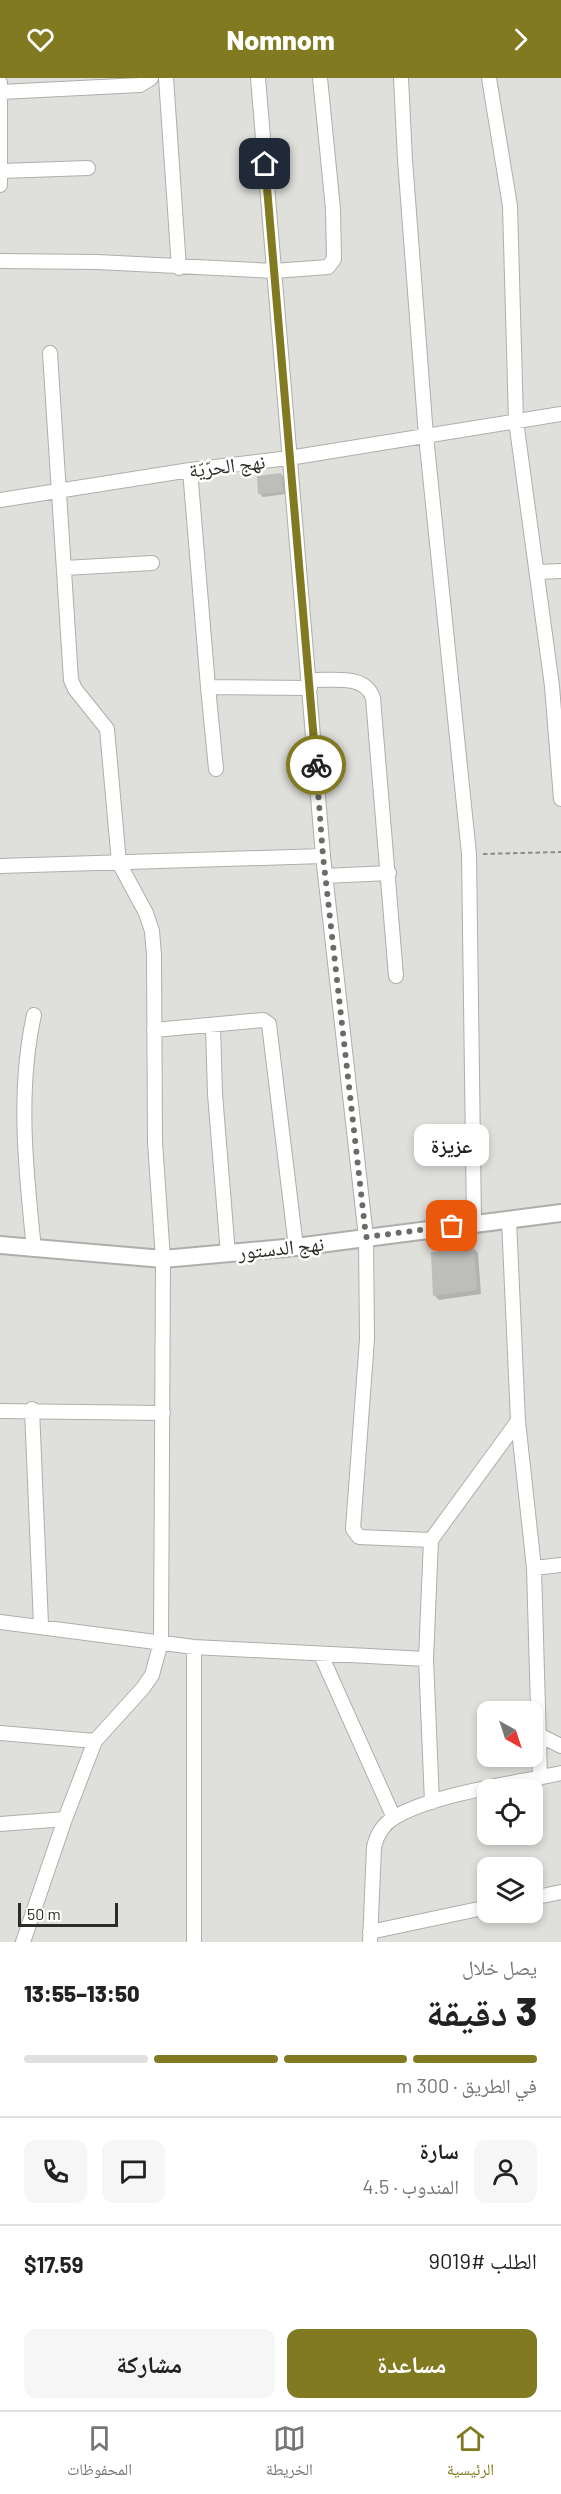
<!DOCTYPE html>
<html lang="ar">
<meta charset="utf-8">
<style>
:root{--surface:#fff;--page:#f6f6f6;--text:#222;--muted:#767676;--line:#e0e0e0;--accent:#817a20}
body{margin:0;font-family:Barlow,"Noto Naskh Arabic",sans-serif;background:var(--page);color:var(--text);direction:rtl;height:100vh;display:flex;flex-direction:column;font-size:22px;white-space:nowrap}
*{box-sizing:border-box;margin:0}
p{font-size:20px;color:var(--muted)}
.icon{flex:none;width:33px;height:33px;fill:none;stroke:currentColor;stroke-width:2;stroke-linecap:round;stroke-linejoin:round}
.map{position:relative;height:1864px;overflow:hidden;direction:ltr}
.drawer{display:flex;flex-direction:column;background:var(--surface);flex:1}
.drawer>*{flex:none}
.needle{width:39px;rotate:141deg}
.buttons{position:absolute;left:477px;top:1623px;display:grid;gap:12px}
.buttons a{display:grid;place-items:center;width:66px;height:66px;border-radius:12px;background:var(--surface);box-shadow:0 3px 9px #0003;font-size:30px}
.scale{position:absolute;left:18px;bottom:15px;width:100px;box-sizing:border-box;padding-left:6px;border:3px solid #2c2c2a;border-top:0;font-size:16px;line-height:21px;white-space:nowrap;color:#2c2c2a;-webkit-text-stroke:4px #fffffe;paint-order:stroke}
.pin{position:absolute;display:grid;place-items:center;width:51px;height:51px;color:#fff;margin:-26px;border-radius:12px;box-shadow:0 3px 9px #0006}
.courier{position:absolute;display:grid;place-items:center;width:60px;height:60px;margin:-30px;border:4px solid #817a20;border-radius:50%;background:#fff;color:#222;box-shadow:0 2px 8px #0007}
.bubble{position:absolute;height:42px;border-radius:12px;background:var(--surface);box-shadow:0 3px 9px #0003;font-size:20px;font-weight:800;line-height:42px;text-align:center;direction:rtl}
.summary em{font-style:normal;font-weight:800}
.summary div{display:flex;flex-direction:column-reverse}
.summary{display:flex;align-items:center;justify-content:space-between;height:102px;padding:0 24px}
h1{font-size:39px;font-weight:800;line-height:45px}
.bar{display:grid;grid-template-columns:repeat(4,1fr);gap:9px 6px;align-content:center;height:72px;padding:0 24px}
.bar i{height:8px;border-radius:4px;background:var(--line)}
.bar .current{background:var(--accent)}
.bar p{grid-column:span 4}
.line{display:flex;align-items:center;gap:15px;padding:0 24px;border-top:2px solid var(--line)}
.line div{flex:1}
.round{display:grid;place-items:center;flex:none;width:63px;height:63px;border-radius:12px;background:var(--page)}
.button{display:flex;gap:12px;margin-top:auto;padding:12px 24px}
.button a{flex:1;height:69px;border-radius:12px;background:var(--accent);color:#fff;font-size:24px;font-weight:800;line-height:69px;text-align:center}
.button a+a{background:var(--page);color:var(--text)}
header{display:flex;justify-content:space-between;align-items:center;height:78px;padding:0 24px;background:var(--accent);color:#fff;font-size:27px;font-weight:800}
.tab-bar{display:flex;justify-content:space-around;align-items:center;height:84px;border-top:2px solid var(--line);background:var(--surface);font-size:16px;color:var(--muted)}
.tab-bar a{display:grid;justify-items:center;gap:3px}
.tab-bar .current{color:var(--accent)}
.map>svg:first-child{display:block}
</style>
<header><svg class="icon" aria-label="forward" viewBox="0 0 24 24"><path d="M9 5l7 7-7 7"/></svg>Nomnom<svg class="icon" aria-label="heart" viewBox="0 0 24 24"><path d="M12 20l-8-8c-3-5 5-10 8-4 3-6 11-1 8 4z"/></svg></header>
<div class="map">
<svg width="561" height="1864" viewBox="0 0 561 1864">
<rect width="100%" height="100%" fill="#dfdfdb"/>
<path fill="#0003" d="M281 396 284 399 285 416 263 419 260 416Z
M474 1171 478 1175 481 1216 439 1222 434 1217Z"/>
<path fill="#bdbdb9" d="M281 395 283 414 258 416 257 398Z
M474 1169 477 1212 433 1218 431 1174Z"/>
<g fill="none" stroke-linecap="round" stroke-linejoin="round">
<defs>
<path id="minor" d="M166 0 179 190
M258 0 323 778 366 1159 367 1261 353 1451 359 1459 431 1462
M401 0 405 82 426 358 469 776 474 1144
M489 0 510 128 516 343 552 608 561 721
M0 5V107
M1 14 140 7 151 0
M1 93 88 90
M0 183 97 184 274 193 328 189 334 181 333 131 320 0
M190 392 208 609
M0 422 190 392 289 380 561 336
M65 490 152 485
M537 494 561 493
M309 602C330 603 365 595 373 620L396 898
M216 691 208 609 310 610
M0 788 323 778
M325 798 389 795
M213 948 215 1016 228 1176
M154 952 263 942 269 946 296 1169
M509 1142 518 1343 534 1490 540 1700
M34 1171C26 1095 17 1013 34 937
M32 1331 41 1547
M0 1333 163 1335
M534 1490 561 1487
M0 1544 194 1569 426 1581
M194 1569V1864
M321 1577 394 1740
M0 1655 95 1663
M541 1658 561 1668
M432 1724 426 1581 431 1462 518 1343
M0 1746 65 1741
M532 1820 561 1814
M370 1854 488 1829
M23 1864 65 1741 95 1663 143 1610 152 1597 161 1564 163 1181 155 1064 154 877 152 853 146 835 119 785 107 651 75 611 71 602 50 275
M370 1864 374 1769C377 1756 383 1746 395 1739 438 1715 512 1706 561 1695"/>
<path id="tertiary" d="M0 1167 163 1181 296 1169 561 1135"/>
</defs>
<use href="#minor" stroke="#aeaeab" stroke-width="16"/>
<use href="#tertiary" stroke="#aeaeab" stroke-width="20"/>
<path stroke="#8b8b88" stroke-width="2" stroke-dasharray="4.5 3" stroke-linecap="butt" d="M483 776 561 774"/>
<use href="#minor" stroke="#fff" stroke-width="14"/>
<use href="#tertiary" stroke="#fff" stroke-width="16"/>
</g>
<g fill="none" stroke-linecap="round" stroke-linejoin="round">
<path stroke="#6b6b68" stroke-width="6" stroke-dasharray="0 10.8" d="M316 687 323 778 366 1159 452 1148"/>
<path stroke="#817a20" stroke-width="8" d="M265 86 316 687"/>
</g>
<g text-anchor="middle" stroke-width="5" stroke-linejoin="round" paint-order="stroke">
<g font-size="20" fill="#2c2c2a" stroke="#fffffe">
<text transform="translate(227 388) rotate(-7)" y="7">نهج الحرّيّة</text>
<text transform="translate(281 1170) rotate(-6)" y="7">نهج الدستور</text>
</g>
</g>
</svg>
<div class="buttons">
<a><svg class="needle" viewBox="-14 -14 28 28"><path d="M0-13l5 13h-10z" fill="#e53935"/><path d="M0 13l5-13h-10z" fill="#767676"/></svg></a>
<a><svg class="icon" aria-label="locate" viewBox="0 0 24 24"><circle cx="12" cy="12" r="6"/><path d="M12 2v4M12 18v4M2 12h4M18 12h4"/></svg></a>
<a><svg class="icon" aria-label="layers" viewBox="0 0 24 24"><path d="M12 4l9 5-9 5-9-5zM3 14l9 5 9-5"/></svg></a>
</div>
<div class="scale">50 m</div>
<div class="pin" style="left:452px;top:1148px;background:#ea580c"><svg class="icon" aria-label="bag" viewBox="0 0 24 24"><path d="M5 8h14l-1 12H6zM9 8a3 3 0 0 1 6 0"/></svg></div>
<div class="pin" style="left:265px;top:86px;background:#1f2937"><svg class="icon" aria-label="home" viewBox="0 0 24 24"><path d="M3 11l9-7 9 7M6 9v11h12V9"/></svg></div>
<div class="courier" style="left:316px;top:687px"><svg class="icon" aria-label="bike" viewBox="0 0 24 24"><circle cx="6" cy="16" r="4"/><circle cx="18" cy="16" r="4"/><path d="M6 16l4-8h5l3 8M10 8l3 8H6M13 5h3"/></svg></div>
<div class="bubble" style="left:414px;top:1046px;width:75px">عزيزة</div>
</div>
<section class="drawer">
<div class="summary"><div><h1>3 دقيقة</h1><p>يصل خلال</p></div><em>13:50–13:55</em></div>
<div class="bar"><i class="current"></i><i class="current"></i><i class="current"></i><i></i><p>في الطريق · 300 m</p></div>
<div class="line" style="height:108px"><a class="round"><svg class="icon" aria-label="person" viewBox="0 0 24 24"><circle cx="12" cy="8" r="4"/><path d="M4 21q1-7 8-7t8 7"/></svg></a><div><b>سارة</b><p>المندوب · 4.5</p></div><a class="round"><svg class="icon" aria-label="chat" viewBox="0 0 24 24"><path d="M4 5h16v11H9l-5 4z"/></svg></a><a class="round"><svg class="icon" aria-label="phone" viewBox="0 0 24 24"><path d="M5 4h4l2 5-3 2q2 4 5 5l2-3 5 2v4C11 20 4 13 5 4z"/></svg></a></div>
<div class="line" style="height:78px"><div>الطلب #9019</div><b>$17.59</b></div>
<div class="button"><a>مساعدة</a><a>مشاركة</a></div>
</section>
<nav class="tab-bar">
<a class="current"><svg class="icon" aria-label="home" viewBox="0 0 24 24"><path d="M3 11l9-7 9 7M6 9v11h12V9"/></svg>الرئيسية</a>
<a><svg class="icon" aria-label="map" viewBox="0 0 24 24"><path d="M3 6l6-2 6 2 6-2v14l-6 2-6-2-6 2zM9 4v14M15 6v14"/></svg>الخريطة</a>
<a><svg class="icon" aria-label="saved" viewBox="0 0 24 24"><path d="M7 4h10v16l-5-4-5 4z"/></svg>المحفوظات</a>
</nav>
